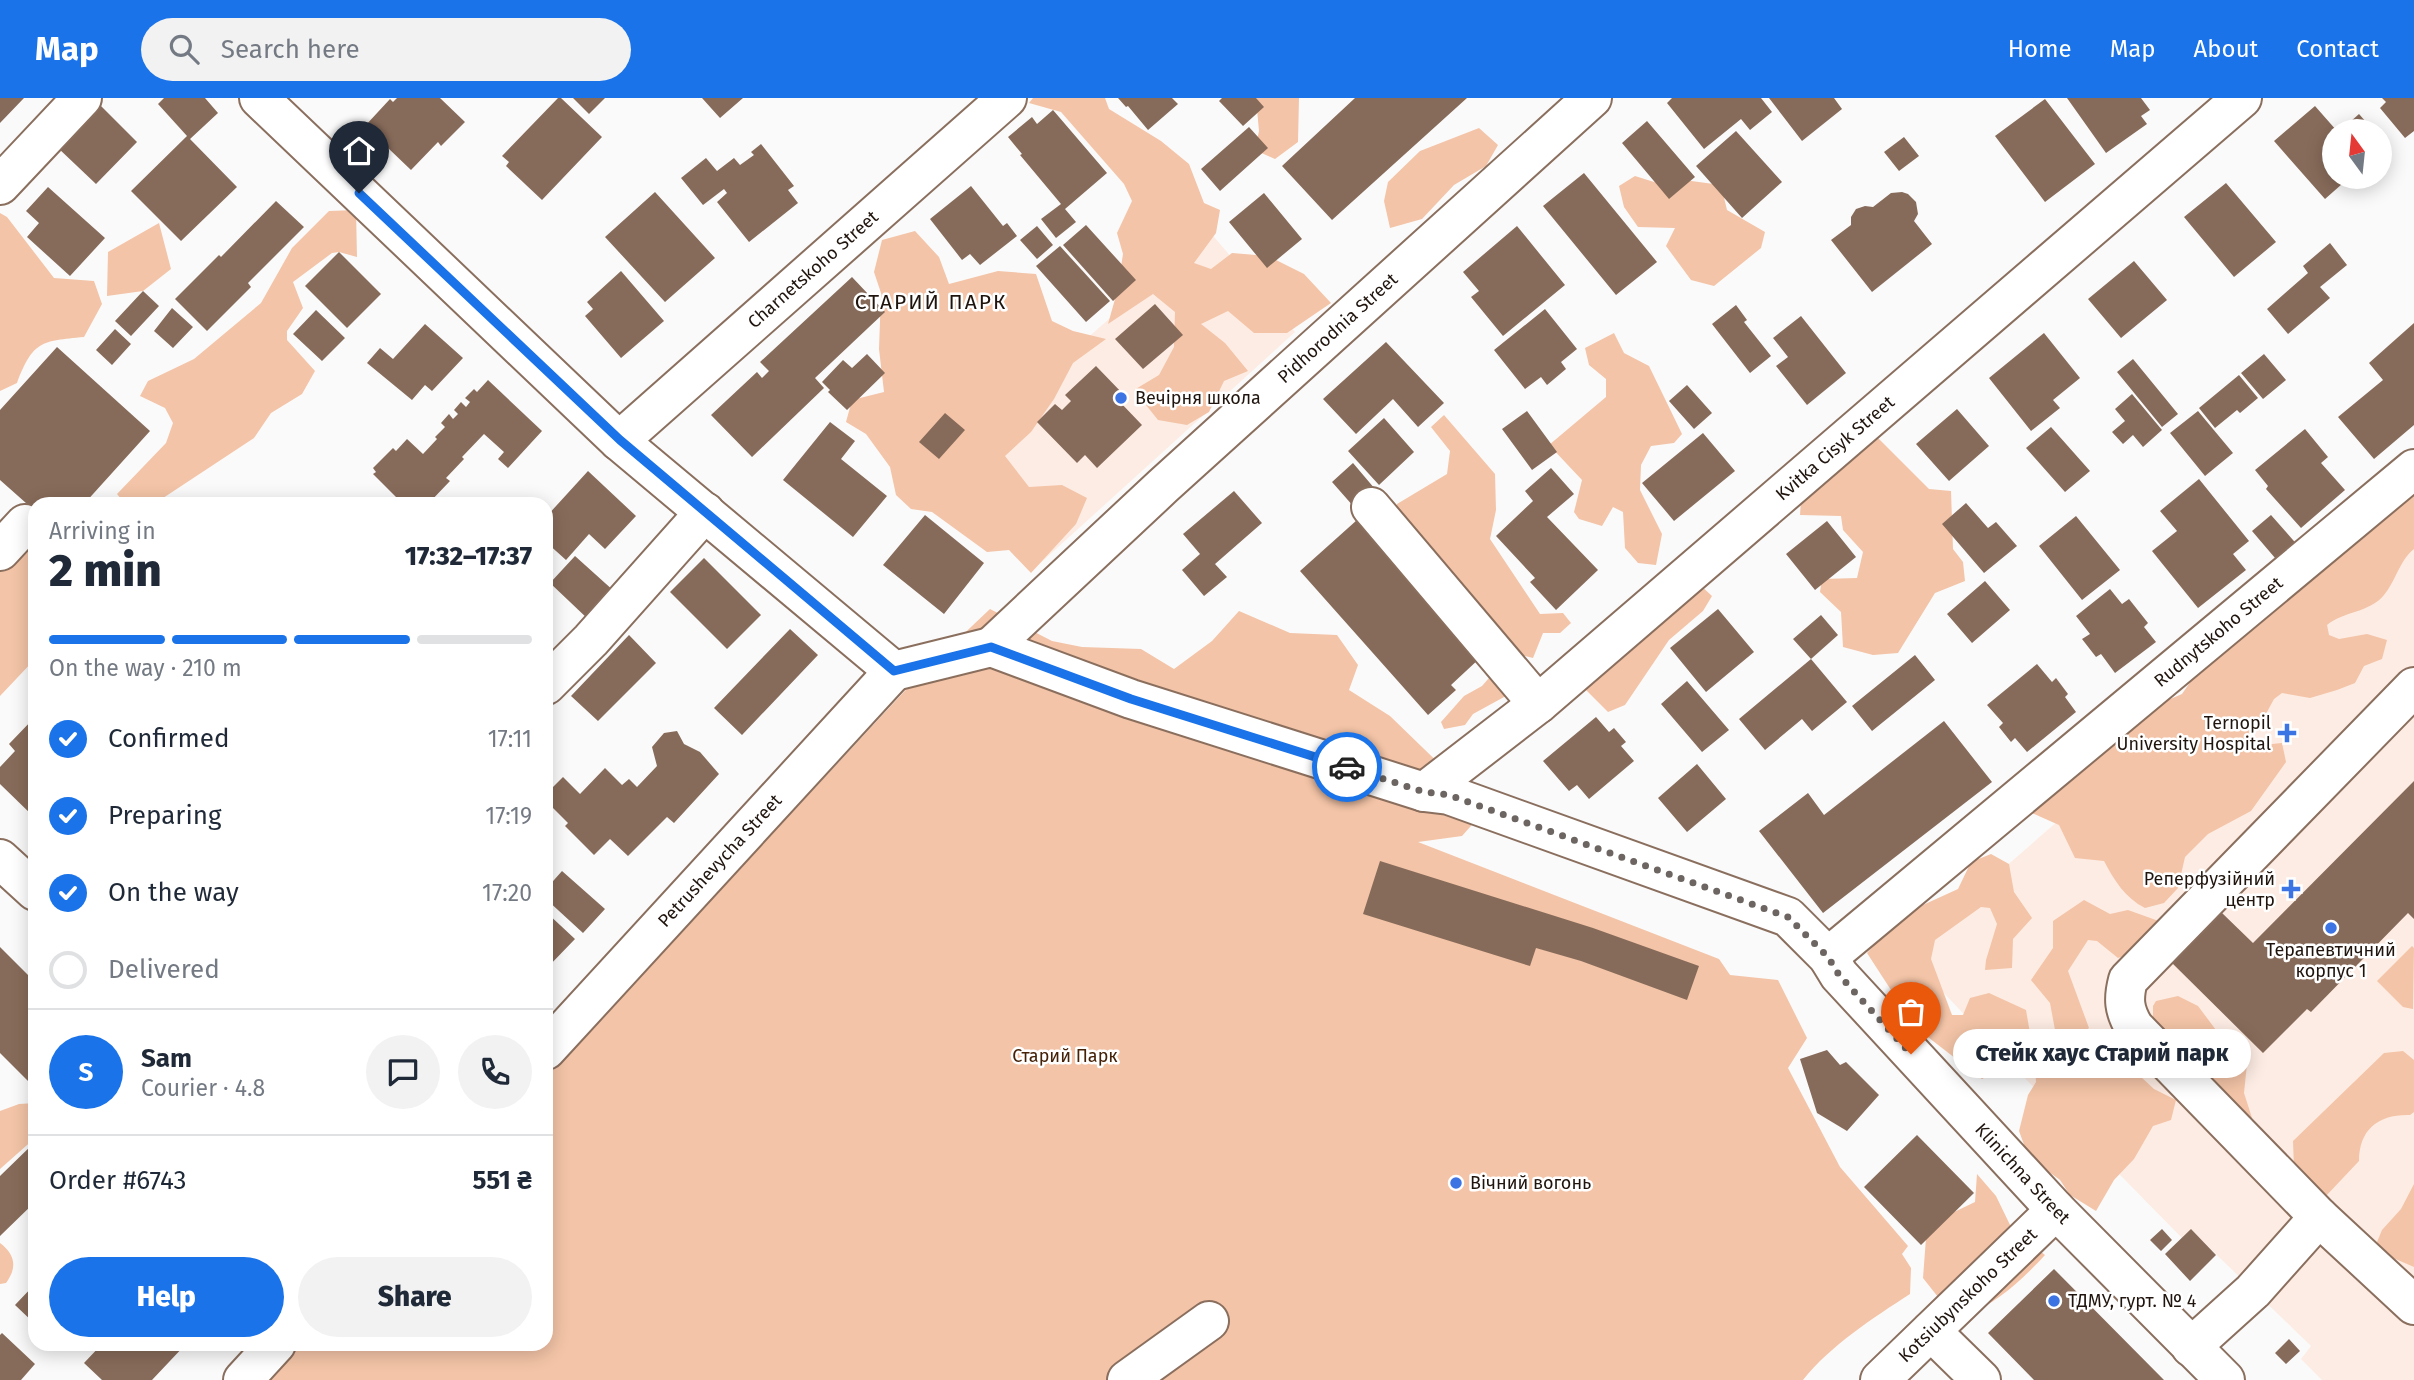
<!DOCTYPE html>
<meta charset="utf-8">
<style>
:root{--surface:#fff;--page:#f2f2f3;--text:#1f2937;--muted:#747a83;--line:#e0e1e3;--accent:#1a73e8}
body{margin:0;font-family:"Fira Sans",sans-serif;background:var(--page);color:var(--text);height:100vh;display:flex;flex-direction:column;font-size:26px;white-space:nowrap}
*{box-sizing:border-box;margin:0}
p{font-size:23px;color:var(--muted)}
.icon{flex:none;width:38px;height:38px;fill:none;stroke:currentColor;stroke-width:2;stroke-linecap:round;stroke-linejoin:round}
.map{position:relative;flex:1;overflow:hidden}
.sheet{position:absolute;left:28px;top:399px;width:525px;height:854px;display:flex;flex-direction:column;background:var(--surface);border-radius:21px;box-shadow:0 4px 18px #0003}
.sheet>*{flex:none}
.needle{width:46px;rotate:345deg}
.controls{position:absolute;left:2322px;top:21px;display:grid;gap:14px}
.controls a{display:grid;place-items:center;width:70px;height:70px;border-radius:50%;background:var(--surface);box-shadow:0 4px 18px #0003;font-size:35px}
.pin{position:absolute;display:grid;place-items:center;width:60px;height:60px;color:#fff;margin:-72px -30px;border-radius:50% 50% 50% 0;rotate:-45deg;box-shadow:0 0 7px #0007}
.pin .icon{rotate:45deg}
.courier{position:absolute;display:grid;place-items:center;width:70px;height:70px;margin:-35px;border:5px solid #1a73e8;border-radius:50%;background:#fff;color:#222;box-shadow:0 2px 9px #0007}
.bubble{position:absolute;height:49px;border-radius:24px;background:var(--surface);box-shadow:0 4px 18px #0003;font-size:23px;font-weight:800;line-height:49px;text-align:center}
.headline em{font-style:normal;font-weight:800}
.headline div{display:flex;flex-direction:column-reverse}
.headline{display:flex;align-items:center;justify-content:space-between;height:119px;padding:0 21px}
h1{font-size:46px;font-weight:800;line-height:52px}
.bar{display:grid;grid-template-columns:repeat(4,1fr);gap:10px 7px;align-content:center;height:84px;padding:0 21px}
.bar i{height:9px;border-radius:5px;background:var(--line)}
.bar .selected{background:var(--accent)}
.bar p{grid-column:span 4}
.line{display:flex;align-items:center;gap:18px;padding:0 21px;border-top:2px solid var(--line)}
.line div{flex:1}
.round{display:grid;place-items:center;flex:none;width:74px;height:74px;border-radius:37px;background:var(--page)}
ol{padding:0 21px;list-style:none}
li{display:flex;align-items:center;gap:21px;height:77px}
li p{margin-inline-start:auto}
li .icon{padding:7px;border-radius:50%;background:var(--accent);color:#fff;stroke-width:4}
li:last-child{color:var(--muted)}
li i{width:38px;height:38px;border:4px solid var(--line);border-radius:50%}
.primary-button{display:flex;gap:14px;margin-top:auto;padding:14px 21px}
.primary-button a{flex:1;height:80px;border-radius:42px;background:var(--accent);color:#fff;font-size:28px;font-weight:800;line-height:80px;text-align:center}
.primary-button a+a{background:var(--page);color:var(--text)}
header{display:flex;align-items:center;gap:42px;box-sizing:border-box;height:98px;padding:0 35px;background:var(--accent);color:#fff}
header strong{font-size:33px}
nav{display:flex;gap:38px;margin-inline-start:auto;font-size:24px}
.search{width:490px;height:63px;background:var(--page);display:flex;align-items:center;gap:18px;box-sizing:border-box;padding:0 24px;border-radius:38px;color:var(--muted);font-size:26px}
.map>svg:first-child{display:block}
</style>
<header>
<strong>Map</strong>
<div class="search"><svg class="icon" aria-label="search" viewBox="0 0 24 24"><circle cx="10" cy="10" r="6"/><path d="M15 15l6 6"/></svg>Search here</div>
<nav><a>Home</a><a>Map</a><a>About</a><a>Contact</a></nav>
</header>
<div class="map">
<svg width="2414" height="1282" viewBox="0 0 2414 1282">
<rect width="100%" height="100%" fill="#fafafa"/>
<path fill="#fdece3" d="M1209 133 1295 234 1035 470 944 366Z
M2414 414V1282H2322L2301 1261 2311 1248 2191 1132 2182 1140 2012 967 1906 855Z"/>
<path fill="#f3c4a7" d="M1033 0H1105L1109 11 1161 43 1189 66 1204 105 1220 112 1216 135 1194 165 1211 171 1232 155 1268 158 1304 176 1331 205 1287 235H1254L1228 213 1201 226 1225 245 1248 273 1224 283 1209 314 1187 327 1158 322 1134 292 1159 277 1174 249 1175 214 1153 196 1108 226 1117 194 1123 156 1117 135 1132 103 1124 86 1061 14 1029 5Z
M1256 0H1299L1298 44 1275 61 1255 52 1259 33Z
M1479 30 1498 47 1486 68 1454 87 1422 121 1390 130 1384 103 1388 84 1420 53Z
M1635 78 1670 89 1684 82 1721 87 1727 112 1765 134 1761 150 1714 188 1691 182 1666 148 1675 130 1638 129 1624 109 1619 88Z
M356 112 357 159 339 154 332 155 293 184 303 210 287 233V242L315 273 302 296 271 315 254 340 154 406H125L117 396 166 345 173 325 165 310 140 298 148 283 194 261 261 205 292 150 329 113Z
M0 115 7 119 54 180 94 183 102 206 84 239C41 243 33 243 17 285L0 293Z
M159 125 171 171 143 193 107 198 108 154Z
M915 133 939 159 949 186 998 173 1036 176 1052 223 1073 233 1106 241 1073 265 1054 301 1031 334 1005 358 1029 389 1062 387 1087 400 1076 426 1031 475 1009 452 987 454 932 414 911 411 896 397 890 369 866 336 846 324 852 302 884 294 879 251 881 195 874 174 882 142Z
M1614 235 1624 255 1649 268 1682 336 1674 345 1651 348 1641 367 1640 392 1662 436 1656 467 1638 465 1625 450 1623 414 1613 409 1602 428 1579 421 1574 414 1582 382 1549 347 1606 299V281L1589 267 1585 250Z
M1444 317 1495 376 1496 412 1490 441 1540 516 1563 515 1571 525 1560 535H1543L1533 560 1513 555 1465 488 1413 468 1390 442 1397 406 1447 376 1450 353 1431 329Z
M1876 338 1929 391 1951 393 1953 451 1963 464 1965 483 1935 495 1898 555 1873 557 1843 549 1841 514 1820 494 1822 481 1857 480 1863 454 1843 432 1841 418 1800 417 1801 403Z
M2414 371V451C2399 463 2396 483 2384 497 2369 515 2344 513 2327 527L2329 537 2339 541 2367 536 2387 542 2382 561 2364 568 2355 585 2337 592 2310 600 2282 595 2274 601 2261 625 2247 639 2252 648 2282 645 2286 664 2251 713 2208 736 2185 759 2178 790 2164 805 2145 810C2125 800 2114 782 2104 763L2075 760 2059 727 2032 715 2049 673 2145 612 2182 596 2210 555Z
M35 431V561L0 598V443Z
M1699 486 1712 498 1703 513 1669 542 1625 607 1608 614 1584 590Z
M990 511 1052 543 1082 549 1141 551 1174 571 1212 543 1239 513 1290 535 1337 537 1358 567 1349 592 1390 618 1486 711 1462 738 1418 744 1719 861 1730 877 1778 882 1807 940 1788 970 1840 1069 1908 1148 1902 1156 1911 1170 1910 1196C1873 1220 1831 1247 1803 1282H265L298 1246H546V979L915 582Z
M1496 572 1515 593 1473 616 1465 627 1444 631 1441 624 1464 598 1482 588Z
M1991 756 2009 766 2014 794 2032 820 2013 841 2012 870 1985 872 1986 862 1997 826 1990 810 1981 809 1935 842 1931 861 1952 917H1963L1970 900 1989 895 2026 912 2031 941 2022 959 1982 981 1915 929 1867 855 1901 817 1958 791 1971 764Z
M2084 802 2110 816 2128 812 2167 826 2162 844 2118 860 2097 843 2088 842 2068 873 2089 930 2075 940 2112 952 2154 991 2176 1002 2171 1022 2153 1028 2134 1061 2114 1082 2096 1113 2070 1097 2060 1082 2045 1071 2026 1052 2019 1033 2028 997 2036 984 2034 952 2073 940 2055 932 2050 905 2031 882 2053 850V823Z
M2412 848 2414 850 2413 911 2403 909 2377 883Z
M2178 898 2198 908 2216 932 2247 966 2244 995 2252 1020 2244 1032 2153 921V908L2156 903Z
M2403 953 2414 962V1014L2410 1017C2379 1016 2359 1031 2359 1063L2325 1099 2294 1070 2293 1043 2384 955Z
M35 1005V1040L0 1071V1013L19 1006Z
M1977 1076 1996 1098 2012 1131 2045 1157C2022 1182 1997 1205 1965 1218L1938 1199 1923 1180 1927 1127 1975 1104Z
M2414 1086V1169L2384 1156 2377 1144 2382 1132 2401 1111Z
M0 1145C16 1157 17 1170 6 1185L0 1186Z"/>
<path fill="#876b5a" d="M0 0H24L0 25Z
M164 0H205L218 15 190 41 237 89 181 143 131 93 187 38 158 6Z
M397 0H440L465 24 441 48 438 44 411 72 365 28 390 1 393 4Z
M558 0H561L602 39 542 102 506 68 509 64 502 58Z
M573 0H605L589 16Z
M702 0H743L720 20Z
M1118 0H1172L1178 6 1148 32 1128 8 1126 9Z
M1222 0H1256L1264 9 1243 28 1219 3Z
M1355 0H1467L1332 122 1282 68Z
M1672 0H1761L1772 14 1750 32 1741 21 1704 51 1667 5Z
M1769 0H1834L1842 11 1802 43Z
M2067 0H2141L2150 12 2141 18 2147 26 2106 55Z
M2382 0H2414V33L2405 40 2380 10 2386 4Z
M2045 1 2095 66 2045 104 1995 38Z
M99 6 137 44 96 86 57 49Z
M2315 8 2337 33H2334V79H2350L2325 101 2274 43Z
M1053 12 1107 75 1065 111 1076 124 1056 140 1041 121 1061 106 1020 57 1022 56 1008 39 1032 19 1037 26Z
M2359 16 2374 33H2342L2341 32Z
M1647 23 1695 79 1669 101 1622 45Z
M1249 29 1268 50 1220 93 1201 71Z
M1736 33 1782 84 1742 120 1696 68Z
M1904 39 1919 58 1899 73 1884 54Z
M761 46 794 88 788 92 798 105 749 144 717 104 727 95 724 91 703 107 681 80 706 60 717 73 734 60 740 67 754 57 751 54Z
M1584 75 1657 164 1616 197 1543 108Z
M2226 85 2276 144 2234 179 2184 119Z
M971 88 1003 128 1007 125 1017 138 980 167 970 156 962 162 930 121Z
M48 89 105 140 70 178 27 139 39 125 26 113Z
M655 94 715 160 665 204 605 139Z
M1902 94 1908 96 1916 104 1918 116 1914 123 1932 146 1872 194 1831 142 1851 127V119L1856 111 1865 108 1873 109 1891 95Z
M1264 95 1302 141 1267 170 1229 124Z
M276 103 304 129 248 185 251 189 207 233 175 201 219 157 221 159Z
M1086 127 1136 182 1113 203 1063 147Z
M1037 128 1053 147 1037 161 1020 142Z
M1517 128 1565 187 1503 238 1471 199 1479 193 1463 174Z
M2330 145 2347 167 2320 189 2330 200 2288 236 2267 211 2308 175 2303 168Z
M1060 148 1110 203 1086 224 1036 168Z
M339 154 381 196 347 230 305 188Z
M2134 163 2167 202 2121 240 2088 201Z
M621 173 664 223 621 260 585 218 593 211 587 204Z
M852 179 885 214 815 280 824 290 752 359 711 317 757 274 762 280 769 273 760 264Z
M143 193 159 208 131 238 115 223Z
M1155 206 1183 237 1143 271 1115 241Z
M1736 207 1747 222 1744 224 1771 258 1750 275 1712 226Z
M172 210 193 229 173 250 154 233Z
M1545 211 1577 251 1561 264 1566 271 1547 287 1541 279 1525 291 1494 252Z
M316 212 345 240 322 263 293 236Z
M1801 218 1846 275 1807 307 1776 268 1788 259 1773 240Z
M2414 225V327L2374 361 2338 319 2383 282 2369 265Z
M425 226 463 260 432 293 425 287 412 302 367 265 380 250 393 261Z
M115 231 131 246 112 267 96 252Z
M2044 235 2080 280 2053 302 2060 310 2031 333 1989 280Z
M1386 244 1444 305 1418 329 1393 301 1356 336 1323 301Z
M57 249 150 333 84 406H35V413L0 382V312Z
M867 256 885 275 847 312 828 294 830 292 822 284 843 262 852 270Z
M2264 256 2286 282 2263 301 2241 275Z
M2133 261 2178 316 2162 329 2117 274Z
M1096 268 1125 298 1119 303 1142 327 1097 370 1085 357 1077 365 1037 324 1055 306 1062 312 1071 303 1065 297Z
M2239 277 2258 300 2240 315 2237 312 2215 330 2199 310Z
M488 282 542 333 508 370 498 361 504 354 484 336 462 359 464 361 446 380 450 383 428 406H403L373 376 376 374 373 370 393 350 396 353 407 341 423 356 437 341 435 339 445 329 441 325 449 316 453 321 458 316 454 312 461 304 466 309 470 304 465 300 474 291 477 294Z
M1687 287 1712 315 1694 331 1669 303Z
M2132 296 2162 332 2143 349 2133 337 2123 346 2112 334 2125 323 2115 311Z
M1957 311 1989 348 1949 383 1916 346Z
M1527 313 1557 354 1532 372 1502 331Z
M2198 313 2233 355 2205 378 2170 335Z
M945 315 965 332 939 361 919 344Z
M1384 320 1414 354 1379 387 1348 353Z
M830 324 855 343 841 361 887 398 853 439 783 382Z
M2051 329 2090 373 2065 394 2026 350Z
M2305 331 2328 359 2321 365 2345 392 2301 430 2266 391 2268 388 2255 372Z
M1703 335 1735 373 1674 423 1642 385Z
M1353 365 1375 391 1354 409 1332 384Z
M1551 370 1574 396 1547 419 1598 472 1556 512 1530 484 1535 480 1496 438 1533 403 1525 393Z
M588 373 636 418 605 451 589 436 566 462 546 444V419Z
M2199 381 2249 443 2233 456 2246 472 2198 510 2152 453 2177 433 2160 413Z
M1234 393 1262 425 1215 466 1227 479 1204 498 1182 472 1200 456 1183 436Z
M1966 405 1988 430 1996 424 2017 448 1984 475 1942 426Z
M925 417 984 465 944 516 883 467Z
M2271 417 2300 450 2281 467 2252 433Z
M2076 418 2120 472 2082 502 2039 448Z
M1357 422 1480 560 1451 587 1456 592 1428 617 1300 473Z
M1827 423 1856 459 1815 492 1786 456Z
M575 458 615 494 589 522 550 485Z
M704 460 761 517 727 551 670 494Z
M1985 483 2010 512 1972 545 1947 516Z
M2110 491 2122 506 2129 501 2148 525 2144 529 2156 544 2115 575 2101 556 2096 559 2082 541 2090 536 2076 518Z
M1718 511 1754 554 1706 594 1670 550Z
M1821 517 1838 537 1811 561 1847 604 1812 633 1802 621 1765 652 1739 621 1811 561 1793 541Z
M790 531 818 557 742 637 714 610Z
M629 537 656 565 598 623 571 598Z
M1915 557 1935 582 1872 633 1852 608Z
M2037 566 2052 584 2056 580 2068 596 2065 599 2076 614 2027 654 2015 640 2011 644 1999 629 2003 625 1987 607Z
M1687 583 1729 632 1702 654 1661 606Z
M35 619V720L0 686V669L15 653 9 646Z
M1596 619 1609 634 1614 630 1626 644 1621 648 1634 663 1589 701 1577 687 1569 693 1543 663Z
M1944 623 1992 684 1823 815 1759 733 1808 695 1824 717Z
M677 633 684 646 700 654 719 676 674 725 667 719 628 758 610 741 594 757 565 728 568 725 546 703V696L563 679 580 696 605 670 622 687 629 681 637 689 657 668 652 649 664 635Z
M1697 666 1726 701 1687 734 1658 700Z
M2414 683V821L2408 815 2311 914 2307 911 2263 955 2172 865 2222 815 2253 845Z
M1380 763 1593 830 1699 868 1687 902 1581 863 1536 850 1530 868 1363 816Z
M562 773 605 811 583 835 546 801V791Z
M546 814 575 841 546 871Z
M0 849 35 884V990L0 955Z
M1827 952 1840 967 1846 964 1879 997 1847 1033 1817 1015 1800 961Z
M1917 1037 1974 1095 1921 1147 1864 1089Z
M35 1044V1104L0 1138V1078Z
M2162 1131 2172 1142 2161 1153 2150 1142Z
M2191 1131 2216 1157 2190 1183 2165 1156Z
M2054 1171 2164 1282H2034L1988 1235Z
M35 1186V1226L15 1207Z
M2 1235 35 1266 21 1282H0V1237Z
M2289 1241 2300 1253 2286 1266 2275 1255Z
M102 1246H186L152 1282H102L84 1265Z"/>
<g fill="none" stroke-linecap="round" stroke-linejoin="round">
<defs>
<g id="minor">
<path id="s1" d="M259 0 619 343 894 573 991 549 1131 601 1424 694 1449 697 1788 819 1828 859 1839 877 2056 1112 2225 1282"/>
<path d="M0 87 82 0"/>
<path id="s2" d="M619 343 1007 0"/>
<path d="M1371 409 1538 606"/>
<path d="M0 453 25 426"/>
<path id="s3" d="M991 549 1163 388 1592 0"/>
<path d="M546 587 591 542 705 414"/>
<path d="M2414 589 2128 882C2123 901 2124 912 2134 929L2319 1119 2414 1207"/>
<path id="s4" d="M1424 694 1538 606 2242 0"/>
<path d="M0 761 35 793"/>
<path id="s5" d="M1828 859 2414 371"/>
<path id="s6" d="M546 952 894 573"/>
<path d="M1931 1233 1981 1282"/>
<path d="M2191 1249 2253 1193 2319 1119"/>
<path d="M243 1282 276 1246"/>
<path d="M1127 1282 1209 1223"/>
<path id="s7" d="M1880 1282 2056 1112"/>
</g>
</defs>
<use href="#minor" stroke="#8b6f5e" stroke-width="42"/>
<use href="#minor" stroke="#fff" stroke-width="38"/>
</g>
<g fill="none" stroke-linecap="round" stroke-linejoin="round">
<path stroke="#6c6561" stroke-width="7" stroke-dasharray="0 12.6" d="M1347 669 1424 694 1449 697 1788 819 1828 859 1839 877 1911 956"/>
<path stroke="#1a73e8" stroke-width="9" d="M359 95 620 342 894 573 991 549 1131 601 1347 669"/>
</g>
<g fill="#3d74e4" stroke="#fff" stroke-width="2.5">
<circle cx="1121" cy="300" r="7"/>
<path d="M2283.5 624.5h7v7h7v7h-7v7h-7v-7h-7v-7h7z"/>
<path d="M2287.5 780.5h7v7h7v7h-7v7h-7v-7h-7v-7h7z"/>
<circle cx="2331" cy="830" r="7"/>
<circle cx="1456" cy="1085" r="7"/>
<circle cx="2054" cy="1203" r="7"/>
</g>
<g text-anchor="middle" stroke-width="5" stroke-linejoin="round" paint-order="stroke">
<g font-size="18" fill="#20150e" stroke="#fff">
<text dy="6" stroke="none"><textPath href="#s2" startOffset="259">Charnetskoho Street</textPath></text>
<text dy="6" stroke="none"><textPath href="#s3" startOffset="471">Pidhorodnia Street</textPath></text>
<text dy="6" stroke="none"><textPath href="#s4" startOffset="536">Kvitka Cisyk Street</textPath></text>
<text dy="6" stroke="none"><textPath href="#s5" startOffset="508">Rudnytskoho Street</textPath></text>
<text dy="6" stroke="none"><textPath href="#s6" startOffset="257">Petrushevycha Street</textPath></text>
<text dy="6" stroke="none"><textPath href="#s1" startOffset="2146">Klinichna Street</textPath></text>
<text dy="6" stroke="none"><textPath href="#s7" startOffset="122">Kotsiubynskoho Street</textPath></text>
</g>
<g font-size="18" fill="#20150e" stroke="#fff" text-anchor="start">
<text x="1135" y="306">Вечірня школа</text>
<text x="2271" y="631" text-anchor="end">Ternopil<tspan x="2271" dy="21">University Hospital</tspan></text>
<text x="2275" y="787" text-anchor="end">Реперфузійний<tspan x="2275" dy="21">центр</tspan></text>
<text x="2331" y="858" text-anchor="middle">Терапевтичний<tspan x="2331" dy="21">корпус 1</tspan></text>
<text x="1470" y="1091">Вічний вогонь</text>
<text x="2068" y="1209">ТДМУ, гурт. № 4</text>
</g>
<g font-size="18" fill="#442107" stroke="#fff">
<text x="1065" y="964">Старий Парк</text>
</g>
<g font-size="21" letter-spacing="2" fill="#20150e" stroke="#fff">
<text x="931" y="211">СТАРИЙ ПАРК</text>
</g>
</g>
</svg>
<div class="controls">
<a><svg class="needle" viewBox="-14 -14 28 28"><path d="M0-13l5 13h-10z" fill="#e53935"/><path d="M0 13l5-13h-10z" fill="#747a83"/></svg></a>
</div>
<div class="pin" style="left:1911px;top:956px;background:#ea580c"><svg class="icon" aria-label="bag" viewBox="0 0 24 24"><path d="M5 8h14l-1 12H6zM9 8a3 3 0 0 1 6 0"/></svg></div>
<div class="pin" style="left:359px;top:95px;background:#1f2937"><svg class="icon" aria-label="home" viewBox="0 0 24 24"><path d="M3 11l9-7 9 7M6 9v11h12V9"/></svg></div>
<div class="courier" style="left:1347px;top:669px"><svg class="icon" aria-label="car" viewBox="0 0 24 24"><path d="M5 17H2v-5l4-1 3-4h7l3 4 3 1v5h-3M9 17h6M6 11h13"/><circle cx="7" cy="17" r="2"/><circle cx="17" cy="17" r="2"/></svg></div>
<div class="bubble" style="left:1953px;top:931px;width:298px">Стейк хаус Старий парк</div>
<section class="sheet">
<div class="headline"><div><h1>2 min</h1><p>Arriving in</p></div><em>17:32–17:37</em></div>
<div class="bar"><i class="selected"></i><i class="selected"></i><i class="selected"></i><i></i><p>On the way · 210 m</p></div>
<ol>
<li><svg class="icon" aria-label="check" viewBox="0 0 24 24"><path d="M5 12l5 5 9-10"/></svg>Confirmed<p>17:11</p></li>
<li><svg class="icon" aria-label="check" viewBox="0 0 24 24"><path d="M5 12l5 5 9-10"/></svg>Preparing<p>17:19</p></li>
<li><svg class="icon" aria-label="check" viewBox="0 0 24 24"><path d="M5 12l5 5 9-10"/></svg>On the way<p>17:20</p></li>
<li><i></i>Delivered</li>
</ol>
<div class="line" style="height:126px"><b class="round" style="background:var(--accent);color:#fff">S</b><div><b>Sam</b><p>Courier · 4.8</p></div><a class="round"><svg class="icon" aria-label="chat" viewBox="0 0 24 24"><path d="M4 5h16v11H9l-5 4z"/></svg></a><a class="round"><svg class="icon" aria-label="phone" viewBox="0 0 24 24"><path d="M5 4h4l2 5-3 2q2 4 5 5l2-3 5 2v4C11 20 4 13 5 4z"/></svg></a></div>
<div class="line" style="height:91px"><div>Order #6743</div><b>551 ₴</b></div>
<div class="primary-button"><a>Help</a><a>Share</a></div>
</section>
</div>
